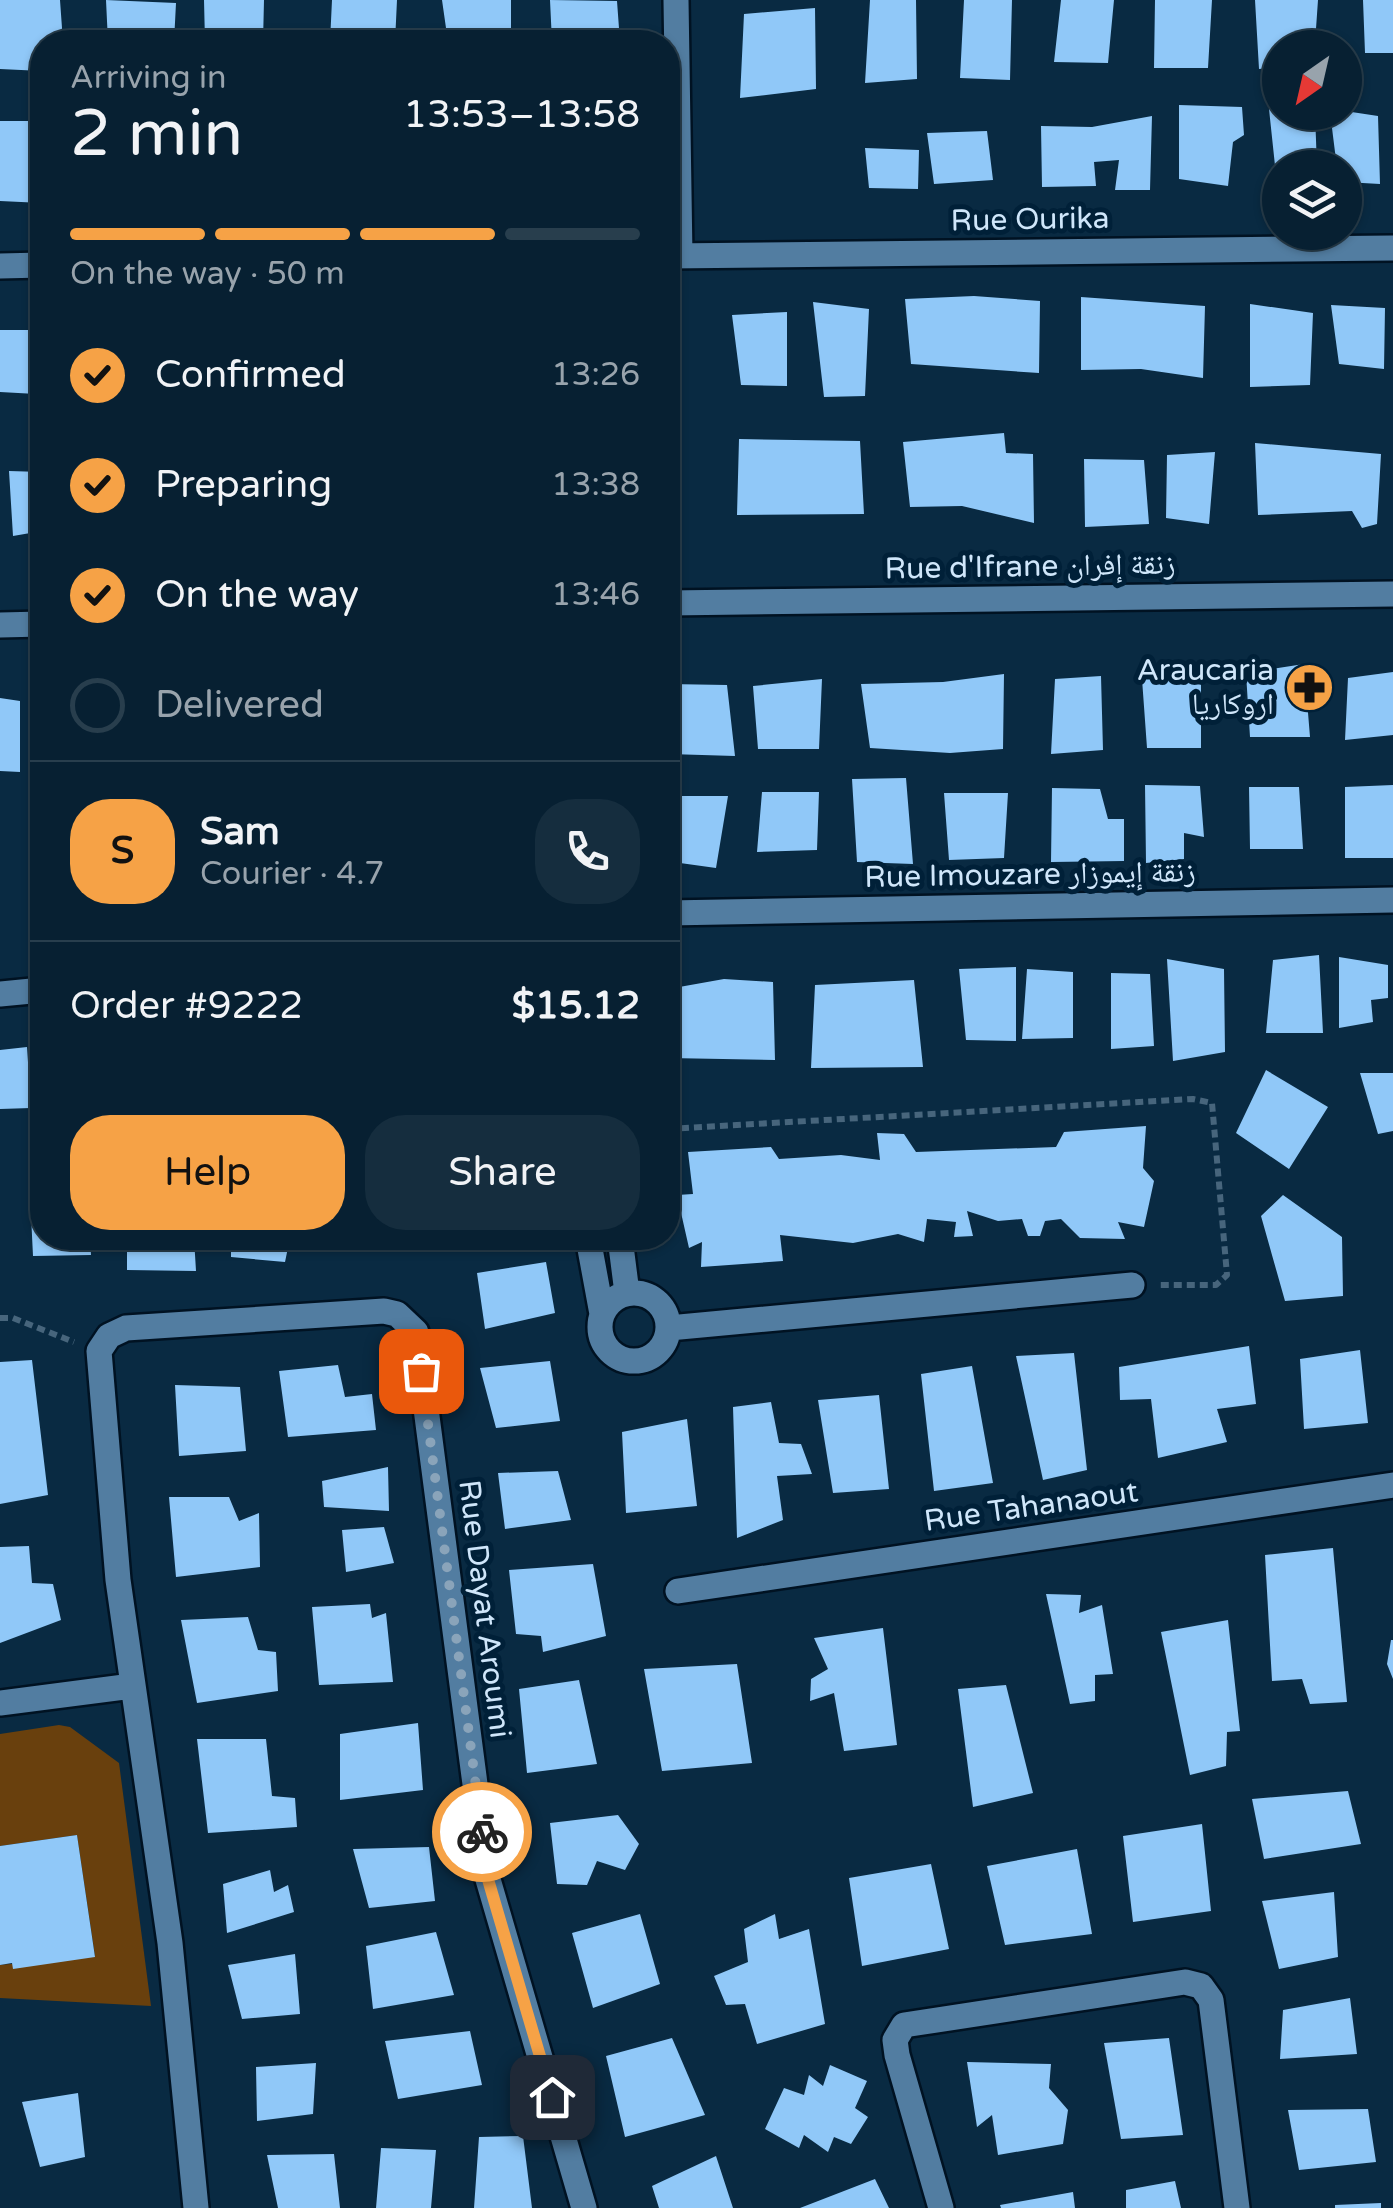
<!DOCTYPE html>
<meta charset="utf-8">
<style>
:root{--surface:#072032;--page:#152d3e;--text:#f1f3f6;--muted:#98a3ac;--line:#283e4d;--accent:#f6a246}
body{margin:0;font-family:"Varela Round","Noto Naskh Arabic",sans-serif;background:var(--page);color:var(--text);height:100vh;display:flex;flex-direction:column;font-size:38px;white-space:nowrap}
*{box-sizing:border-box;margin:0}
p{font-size:32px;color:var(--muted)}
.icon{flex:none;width:55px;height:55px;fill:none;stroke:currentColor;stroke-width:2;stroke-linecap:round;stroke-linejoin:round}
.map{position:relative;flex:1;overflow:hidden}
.side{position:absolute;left:30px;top:30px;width:650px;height:1220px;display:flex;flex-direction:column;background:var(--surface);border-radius:40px;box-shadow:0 2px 8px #0004,0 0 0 2px var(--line)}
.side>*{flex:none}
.needle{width:65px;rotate:214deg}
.controls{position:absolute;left:1262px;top:30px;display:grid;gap:20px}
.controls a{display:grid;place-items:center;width:100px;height:100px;border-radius:50%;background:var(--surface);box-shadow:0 2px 8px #0004,0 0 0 2px var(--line);font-size:50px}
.pin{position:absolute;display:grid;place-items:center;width:85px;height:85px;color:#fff;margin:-42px;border-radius:20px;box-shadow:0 5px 15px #0006}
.courier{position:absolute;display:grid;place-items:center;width:100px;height:100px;margin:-50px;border:8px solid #f6a246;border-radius:50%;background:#fff;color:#222;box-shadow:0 2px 12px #0007}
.overview em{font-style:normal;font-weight:600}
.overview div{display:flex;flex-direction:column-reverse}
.overview{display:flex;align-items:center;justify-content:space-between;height:170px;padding:0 40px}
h1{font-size:65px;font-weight:600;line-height:75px}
.bar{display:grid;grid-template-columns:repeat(4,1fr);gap:15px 10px;align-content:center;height:120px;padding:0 40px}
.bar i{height:12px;border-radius:8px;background:var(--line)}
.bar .selected{background:var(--accent)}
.bar p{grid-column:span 4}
.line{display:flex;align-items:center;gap:25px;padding:0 40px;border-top:2px solid var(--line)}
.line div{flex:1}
.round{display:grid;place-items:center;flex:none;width:105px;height:105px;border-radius:40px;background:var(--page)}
ol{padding:0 40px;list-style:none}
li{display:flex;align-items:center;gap:30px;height:110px}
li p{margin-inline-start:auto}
li .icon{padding:10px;border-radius:50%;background:var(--accent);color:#111;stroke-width:4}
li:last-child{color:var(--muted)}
li i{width:55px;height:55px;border:5px solid var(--line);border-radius:50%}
.action{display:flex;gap:20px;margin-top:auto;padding:20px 40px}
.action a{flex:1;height:115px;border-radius:40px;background:var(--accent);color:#111;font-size:40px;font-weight:600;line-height:115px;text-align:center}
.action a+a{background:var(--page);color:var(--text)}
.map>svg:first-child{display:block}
</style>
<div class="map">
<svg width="1393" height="2208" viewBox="0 0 1393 2208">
<rect width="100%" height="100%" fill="#092a42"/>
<path fill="#69400d" d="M59 1725 70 1727 119 1763 151 2006 0 1998V1965L95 1956 77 1835 0 1846V1734Z"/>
<path fill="#90c8f8" d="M0 0H60L63 42H42V71L0 69Z
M106 0 176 3 174 42H108Z
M204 0H264L263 42H205Z
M332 0H397L395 42H330Z
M442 0H511V42H448Z
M550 0 617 1 620 42H552Z
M870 0H916L917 79 865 83Z
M964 0H1012L1010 80 960 78Z
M1061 0H1114L1108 63 1054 62Z
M1155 0H1212L1208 68H1154Z
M1255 0H1318L1315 43 1280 48V67L1259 69Z
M1363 0H1393V53H1365Z
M815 8 816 89 740 98 744 14Z
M1179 105 1242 107 1244 135 1233 142 1228 186 1179 179Z
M1269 109 1315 112 1317 168H1280V175H1276Z
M1345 111 1378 116 1380 184 1345 182V168H1337L1330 112Z
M1152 116 1150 190H1115L1119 160 1094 162 1096 186 1042 187 1041 126 1092 127Z
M0 121H39L42 203 0 201Z
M987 131 993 180 934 184 927 133Z
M865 148 919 150 918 189 869 188Z
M974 296 1040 301 1039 373 911 364 905 299Z
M1081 297 1205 306 1203 378 1141 369 1081 370Z
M813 302 869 309 865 396 824 397Z
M1250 304 1313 313 1310 385 1250 387Z
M1331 305 1385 308 1384 369 1339 364Z
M787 312V386L741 385 732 315Z
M0 330H30L36 394 0 392Z
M1004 433 1006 453 1033 454 1034 523 962 506 910 507 903 442Z
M739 439 860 441 864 514 737 515Z
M1255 443 1381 454 1377 524 1362 528 1352 511 1258 515Z
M1215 452 1209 524 1166 518 1167 455Z
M1084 459 1144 460 1149 524 1085 527Z
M9 471 42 472V531L13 536Z
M1304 664 1310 737H1250L1246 673Z
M1393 672V735L1345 740 1348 678Z
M1004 674 1003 749 950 753 870 748 861 684 943 682Z
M1101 676 1103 750 1051 754 1055 679Z
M1201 678V748H1147L1142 679Z
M822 679 819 749H758L753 686Z
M668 684 727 685 735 756 669 754Z
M0 698 20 701V772L0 771Z
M906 778 913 864 857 862 852 779Z
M1145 785 1200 786 1204 837 1184 833V859L1146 863Z
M1393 785V858H1345V787Z
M1249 787H1299L1303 849H1250Z
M1052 788 1100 789 1108 819H1124V861L1051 862Z
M762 792H819L817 850 757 852Z
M944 793H1008L1004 858 949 860Z
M668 796H728L716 868 680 863 668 845Z
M1319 955 1323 1033H1266L1273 960Z
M1339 957 1388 965V998L1371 1000 1373 1022 1339 1028Z
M1167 959 1224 969 1225 1052 1173 1061Z
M1016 967V1041L966 1040 959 969Z
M1027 969 1073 972V1038L1022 1039Z
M1111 973 1150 974 1154 1046 1111 1049Z
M724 979 773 982 775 1060 668 1058V989Z
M914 980 923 1067 811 1068 815 985Z
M27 1047 31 1108 0 1109V1050Z
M1266 1070 1328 1107 1289 1169 1236 1133Z
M1360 1073H1393V1131L1378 1134Z
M1146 1126 1143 1168 1154 1181 1144 1227 1118 1222 1125 1239 1080 1238 1061 1219 1045 1221 1040 1236H1028L1022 1219 998 1221 967 1211 973 1236 954 1237 956 1222 927 1219 924 1242 898 1234 853 1243 780 1235 783 1261 701 1267 702 1242 689 1248 677 1195 693 1194 688 1152 771 1147 779 1159 841 1155 880 1160 877 1133 904 1134 916 1152 1056 1147 1064 1132Z
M42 1173V1238H90L91 1255 33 1256 29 1174Z
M1283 1195 1342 1237 1343 1296 1285 1301 1261 1216Z
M127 1238H194L196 1271 127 1270Z
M231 1238H290L285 1262 231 1257Z
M546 1262 555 1313 485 1329 477 1273Z
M1249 1346 1256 1404 1217 1409 1227 1442 1158 1458 1151 1399 1120 1400 1119 1367Z
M1360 1350 1368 1423 1304 1429 1300 1359Z
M1074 1353 1087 1470 1043 1480 1016 1356Z
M32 1360 48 1495 0 1504V1362Z
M550 1361 560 1421 496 1428 480 1368Z
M338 1365 345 1397 372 1394 376 1430 288 1437 279 1371Z
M972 1366 993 1483 934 1491 921 1374Z
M175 1385 240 1387 246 1451 179 1456Z
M879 1395 889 1489 833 1493 818 1400Z
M771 1402 779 1443 801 1444 812 1474 777 1476 783 1520 737 1538 733 1407Z
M687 1419 697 1506 626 1513 622 1432Z
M388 1467 389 1511 324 1507 322 1481Z
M558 1471 571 1520 505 1529 498 1473Z
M169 1497H229L239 1521 259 1513 260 1567 176 1577Z
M384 1527 394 1563 346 1572 342 1530Z
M29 1546 32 1583 53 1584 61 1620 0 1643V1547Z
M1333 1548 1347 1702 1310 1704 1302 1679 1272 1681 1265 1555Z
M593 1564 606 1636 543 1652 541 1636 516 1634 509 1570Z
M1046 1594 1081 1595 1079 1613 1102 1605 1113 1674 1095 1675V1701L1070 1704Z
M370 1604 372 1618 386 1613 393 1682 319 1685 312 1607Z
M248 1617 258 1650 276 1652 278 1691 197 1703 181 1620Z
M1228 1620 1240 1731 1227 1732 1226 1766 1190 1775 1161 1632Z
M883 1628 897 1745 844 1751 834 1693 810 1701 811 1679 828 1669 814 1638Z
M1391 1640H1393V1679L1387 1664Z
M737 1664 752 1763 662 1771 644 1669Z
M579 1680 597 1764 527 1773 519 1689Z
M1006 1685 1033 1793 973 1807 958 1689Z
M418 1723 423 1790 340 1800V1734Z
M197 1739H266L272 1796 295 1798 297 1827 208 1833Z
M1348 1791 1361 1844 1264 1859 1252 1799Z
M618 1815 639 1844 625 1870 597 1861 587 1885 557 1884 550 1823Z
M1202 1824 1211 1911 1133 1922 1123 1836Z
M77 1835 95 1957 13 1969 12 1963 0 1965V1846Z
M429 1847 435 1901 369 1908 353 1849Z
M1077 1849 1092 1934 1005 1945 987 1866Z
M931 1864 949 1949 862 1966 849 1878Z
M270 1870 274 1892 288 1885 294 1912 227 1933 223 1884Z
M1334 1892 1338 1957 1279 1969 1262 1901Z
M640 1914 660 1984 593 2008 572 1933Z
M775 1914 779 1939 809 1929 825 2024 757 2044 745 2004 726 2005 714 1976 748 1962 744 1929Z
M436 1932 454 1995 373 2009 366 1946Z
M295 1954 300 2014 242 2019 228 1965Z
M1350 1998 1357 2054 1280 2059 1283 2010Z
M470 2031 482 2085 398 2099 385 2041Z
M672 2038 705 2115 625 2137 606 2056Z
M1169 2038 1183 2135 1121 2139 1104 2043Z
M967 2062 1051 2064 1049 2088 1068 2110 1063 2144 998 2155 992 2115 977 2127Z
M316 2063 313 2114 257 2121 256 2067Z
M830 2065 867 2081 855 2108 868 2117 851 2144 834 2137 828 2152 804 2135 799 2148 765 2129 784 2088 804 2095 809 2075 823 2086Z
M78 2093 85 2157 40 2167 22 2102Z
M1368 2109 1376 2162 1299 2170 1288 2110Z
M523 2136 532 2208H474L479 2137Z
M381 2148 436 2150 431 2208H376Z
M334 2154 340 2208H278L267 2155Z
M716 2156 733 2208H659L652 2186Z
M875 2179 889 2208H800Z
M1175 2181 1181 2208H1126V2190Z
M1073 2192 1075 2208H1001L1000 2205Z
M1381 2203V2208H1335V2205Z"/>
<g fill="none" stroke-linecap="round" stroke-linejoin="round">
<defs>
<path id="minor" d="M676 0 680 256
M668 256 1393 248
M0 266 42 265
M668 603 1393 594
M0 625 42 624
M668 913 1393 900
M0 994 42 990
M588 1238 602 1314
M620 1238 627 1293
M600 1327a34 34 0 1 1 68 0a34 34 0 1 1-68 0Z
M669 1328 1132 1285
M678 1591 1393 1485
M0 1703 132 1686
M196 2208 170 1943 118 1580 99 1351 109 1336 126 1328 384 1311 397 1314 416 1332 487 1876 584 2208
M941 2208 897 2055 895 2040 904 2025 1185 1982 1201 1986 1211 2000 1237 2208"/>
</defs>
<use href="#minor" stroke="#001222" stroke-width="30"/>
<path stroke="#47657c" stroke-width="6" stroke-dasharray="8 5" stroke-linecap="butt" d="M668 1129 1193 1099 1212 1103 1227 1275 1216 1285H1160
M0 1318H13L74 1342"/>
<use href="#minor" stroke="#527da1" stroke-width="25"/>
</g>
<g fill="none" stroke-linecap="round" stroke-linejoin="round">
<path stroke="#8aa4ba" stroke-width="10" stroke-dasharray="0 18" d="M421 1371 482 1832"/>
<path stroke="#f6a246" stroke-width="12" d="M482 1832 487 1876 552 2097"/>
</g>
<defs>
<symbol id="pharmacy-disc" viewBox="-11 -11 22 22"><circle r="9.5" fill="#f6a246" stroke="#002038"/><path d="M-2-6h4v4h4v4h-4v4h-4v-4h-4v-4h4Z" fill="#111"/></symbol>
</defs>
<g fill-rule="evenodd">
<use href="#pharmacy-disc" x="1282" y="660" width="55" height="55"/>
</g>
<g text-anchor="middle" stroke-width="10" stroke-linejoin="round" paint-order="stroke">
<g font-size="30" fill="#cfe6fa" stroke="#002038">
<text transform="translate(1030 219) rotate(-1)" y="10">Rue Ourika</text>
<text transform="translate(1030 566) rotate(-1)" y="10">Rue d'Ifrane زنقة إفران</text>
<text transform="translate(1030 874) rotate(-1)" y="10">Rue Imouzare زنقة إيموزار</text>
<text transform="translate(1031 1506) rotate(-8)" y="10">Rue Tahanaout</text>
<text transform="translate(485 1609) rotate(83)" y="10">Rue Dayat Aroumi</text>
</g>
<g font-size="30" fill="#cfe6fa" stroke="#002038" text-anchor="end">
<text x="1274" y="680">Araucaria<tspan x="1274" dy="34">اروكاريا</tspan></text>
</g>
</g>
</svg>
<div class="controls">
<a><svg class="needle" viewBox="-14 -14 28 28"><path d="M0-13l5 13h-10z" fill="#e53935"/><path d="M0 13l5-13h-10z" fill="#98a3ac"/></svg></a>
<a><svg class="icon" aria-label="layers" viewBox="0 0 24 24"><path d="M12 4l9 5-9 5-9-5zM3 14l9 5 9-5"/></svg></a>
</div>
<div class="pin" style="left:421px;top:1371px;background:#ea580c"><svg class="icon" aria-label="bag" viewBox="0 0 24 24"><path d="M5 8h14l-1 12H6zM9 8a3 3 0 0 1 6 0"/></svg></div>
<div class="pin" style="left:552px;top:2097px;background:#1f2937"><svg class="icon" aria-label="home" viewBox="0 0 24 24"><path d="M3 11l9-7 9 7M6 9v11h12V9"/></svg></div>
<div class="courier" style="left:482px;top:1832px"><svg class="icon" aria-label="bike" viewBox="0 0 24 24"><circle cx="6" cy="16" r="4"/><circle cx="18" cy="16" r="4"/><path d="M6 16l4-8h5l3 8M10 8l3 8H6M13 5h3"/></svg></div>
<section class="side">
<div class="overview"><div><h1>2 min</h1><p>Arriving in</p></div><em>13:53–13:58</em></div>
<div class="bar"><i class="selected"></i><i class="selected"></i><i class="selected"></i><i></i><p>On the way · 50 m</p></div>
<ol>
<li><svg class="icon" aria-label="check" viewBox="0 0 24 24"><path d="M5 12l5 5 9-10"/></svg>Confirmed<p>13:26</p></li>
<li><svg class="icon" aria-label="check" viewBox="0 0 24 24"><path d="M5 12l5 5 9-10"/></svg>Preparing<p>13:38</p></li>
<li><svg class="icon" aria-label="check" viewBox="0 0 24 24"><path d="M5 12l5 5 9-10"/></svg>On the way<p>13:46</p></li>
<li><i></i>Delivered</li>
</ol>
<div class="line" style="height:180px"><b class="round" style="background:var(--accent);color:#111">S</b><div><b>Sam</b><p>Courier · 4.7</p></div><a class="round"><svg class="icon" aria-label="phone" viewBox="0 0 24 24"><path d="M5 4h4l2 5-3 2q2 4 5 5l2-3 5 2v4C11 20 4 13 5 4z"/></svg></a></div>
<div class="line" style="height:130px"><div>Order #9222</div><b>$15.12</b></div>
<div class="action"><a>Help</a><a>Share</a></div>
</section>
</div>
